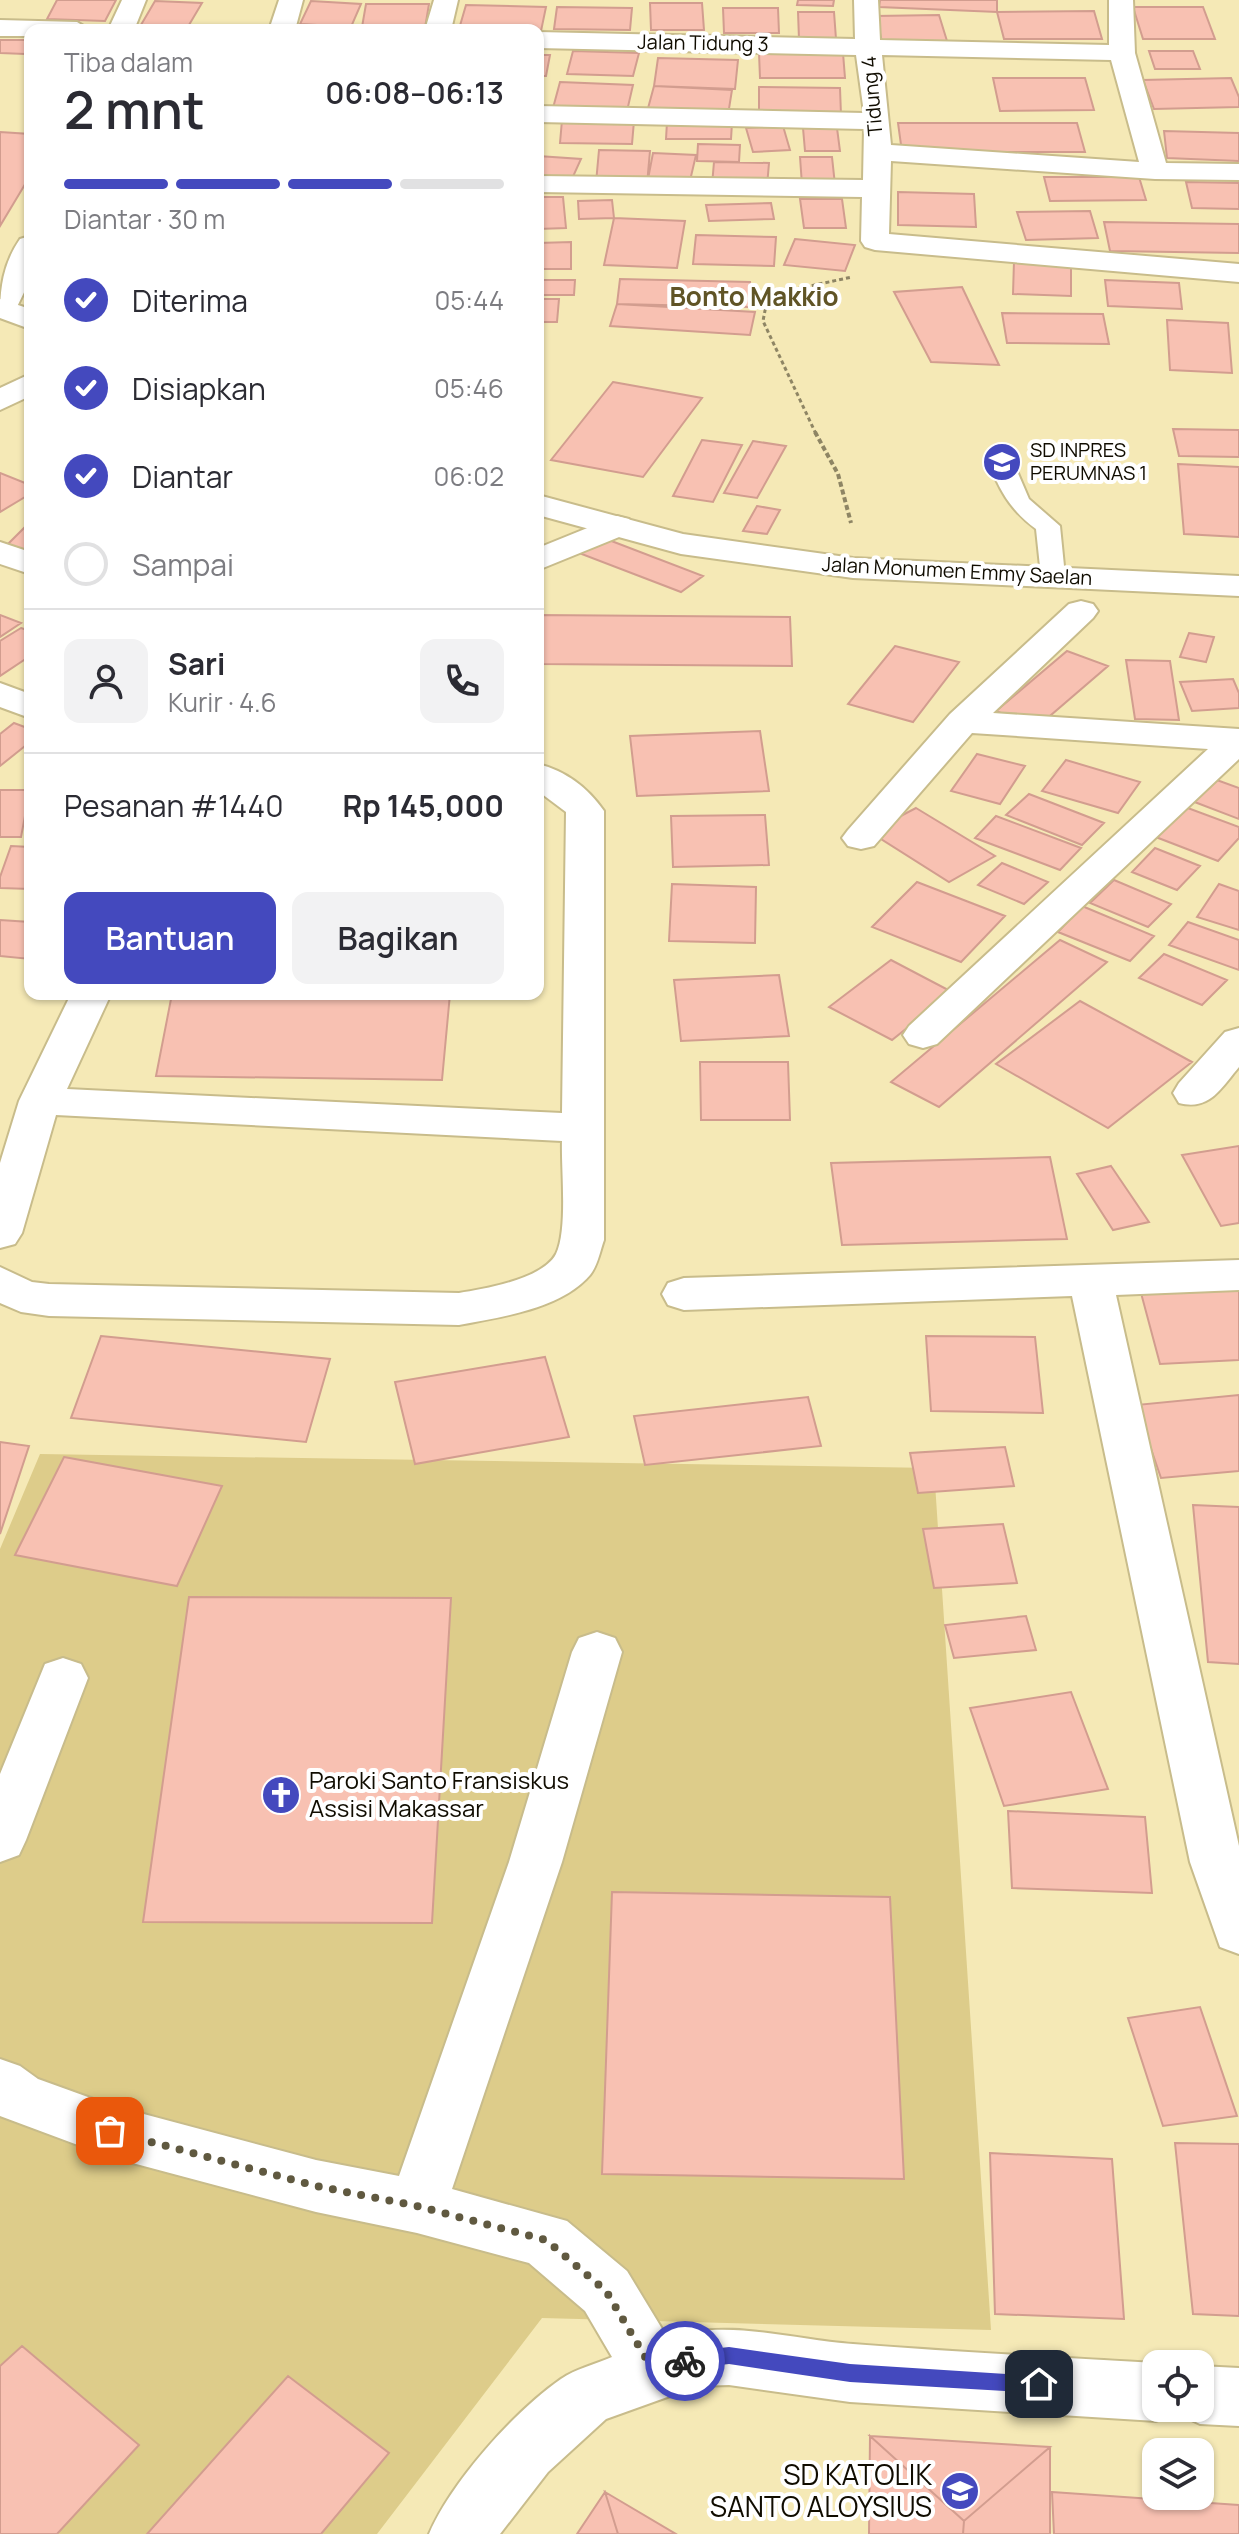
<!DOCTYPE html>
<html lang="id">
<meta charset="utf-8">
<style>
:root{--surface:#fff;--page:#f2f2f3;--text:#2b2b33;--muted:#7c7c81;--line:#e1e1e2;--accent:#4449be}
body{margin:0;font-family:Manrope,sans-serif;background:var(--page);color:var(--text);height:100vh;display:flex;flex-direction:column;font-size:30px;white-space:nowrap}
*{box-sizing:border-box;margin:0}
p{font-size:26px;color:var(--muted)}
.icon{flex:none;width:44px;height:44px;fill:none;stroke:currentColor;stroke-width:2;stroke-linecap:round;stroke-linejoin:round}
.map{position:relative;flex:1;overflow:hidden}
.panel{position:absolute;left:24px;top:24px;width:520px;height:976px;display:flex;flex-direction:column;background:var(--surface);border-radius:16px;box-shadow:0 2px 6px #0004}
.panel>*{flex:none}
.controls{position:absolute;left:1142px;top:2350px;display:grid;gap:16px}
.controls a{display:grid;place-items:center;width:72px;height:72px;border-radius:16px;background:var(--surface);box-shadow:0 2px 6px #0004;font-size:40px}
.pin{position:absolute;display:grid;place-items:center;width:68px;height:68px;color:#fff;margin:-34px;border-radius:16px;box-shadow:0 4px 12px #0006}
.courier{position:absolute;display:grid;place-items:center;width:80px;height:80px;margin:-40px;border:6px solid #4449be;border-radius:50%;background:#fff;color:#222;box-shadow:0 2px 10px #0007}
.head em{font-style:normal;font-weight:600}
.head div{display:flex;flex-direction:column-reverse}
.head{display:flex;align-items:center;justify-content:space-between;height:136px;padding:0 40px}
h1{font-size:52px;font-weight:600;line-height:60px}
.bar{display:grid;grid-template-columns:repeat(4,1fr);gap:12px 8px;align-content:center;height:96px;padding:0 40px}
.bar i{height:10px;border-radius:6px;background:var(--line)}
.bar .on{background:var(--accent)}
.bar p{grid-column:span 4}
.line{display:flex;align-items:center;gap:20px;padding:0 40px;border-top:2px solid var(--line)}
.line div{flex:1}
.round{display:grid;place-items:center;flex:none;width:84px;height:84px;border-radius:16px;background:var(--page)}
ol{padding:0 40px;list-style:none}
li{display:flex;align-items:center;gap:24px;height:88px}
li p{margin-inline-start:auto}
li .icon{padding:8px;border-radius:50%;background:var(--accent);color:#fff;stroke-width:4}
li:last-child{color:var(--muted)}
li i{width:44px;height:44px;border:4px solid var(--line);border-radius:50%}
.button{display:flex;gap:16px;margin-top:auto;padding:16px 40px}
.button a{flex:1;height:92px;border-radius:16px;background:var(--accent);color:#fff;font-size:32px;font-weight:600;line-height:92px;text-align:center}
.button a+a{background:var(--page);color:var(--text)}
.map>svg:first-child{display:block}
</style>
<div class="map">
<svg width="1239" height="2534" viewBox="0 0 1239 2534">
<rect width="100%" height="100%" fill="#f5e9b6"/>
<path fill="#ddcc8a" d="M40 1454 934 1468 991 2330 542 2318 377 2534H0V1549Z"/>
<path fill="#f8c1b2" stroke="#d29d8f" stroke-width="2" d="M57 0H116L105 21 47 19Z
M798 0H834L833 6 797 5Z
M880 0H997V12L879 7Z
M155 1 202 3 186 30H138Z
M311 1 361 4 351 27 300 24Z
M650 3H702L704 30H651Z
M366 4H429L425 28 362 27Z
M466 5 546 7 541 31 459 29Z
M557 7 632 8 630 30 554 29Z
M1133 7H1203L1215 39H1143Z
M723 8H778L779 33H724Z
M1094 11 1102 39H1004L997 12Z
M798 12H834L836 39H799Z
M939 15 947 41 882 42 876 16Z
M0 40H30V43L25 54 0 53Z
M573 51 639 53 633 76 567 74Z
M1149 51H1193L1200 69H1155Z
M759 53H843L845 78H760Z
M538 55H550L546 76H538Z
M658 58 738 60 735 89 654 86Z
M993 78H1085L1094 110 1000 111Z
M1231 78 1239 97V107L1154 109 1143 80Z
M560 82 633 85 627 111 553 108Z
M654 86 732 90 728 115 647 112Z
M759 87 840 88 841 115 759 114Z
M562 120 634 121 632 144 560 143Z
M667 122 732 123 731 139H666Z
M898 123H1077L1085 152H902Z
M783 126 790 150 753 152 746 128Z
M803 128H837L840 151H805Z
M1164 131 1239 133V161L1167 158Z
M0 132 30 134V176L0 226Z
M698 144 740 145 739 162 697 161Z
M599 150 650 151 647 184 596 183Z
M653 153 696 155 689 185 647 184Z
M538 156 581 159 571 181H538Z
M800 157H832L835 185H802Z
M714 162 769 163 767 186 712 185Z
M1044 177H1139L1146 200 1050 201Z
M1186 182 1239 183V209L1192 208Z
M898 192 974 194 976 227 898 225Z
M538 197H563L566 228 538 229Z
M800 199H842L846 228H804Z
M612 200 614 218 579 219 578 201Z
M771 203 774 219 709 221 706 205Z
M1090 211 1098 238 1026 240 1017 212Z
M614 218 685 221 677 268 604 265Z
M1104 222 1239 224V253L1110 251Z
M696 235 776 237 774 266 693 264Z
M795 239 855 245 845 271 784 265Z
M571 242V269H538V243Z
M1014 261 1071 264V296L1013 294Z
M620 279 750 282 749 307 617 304Z
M538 280H575L574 295H538Z
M1105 280 1179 283 1182 309 1108 306Z
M962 287 999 365 931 362 894 292Z
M538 299H559L557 322H538Z
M617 304 755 312 750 335 610 326Z
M1002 313 1103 314 1109 344 1007 343Z
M1167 320 1228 323 1232 373 1170 370Z
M613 382 702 398 643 477 551 460Z
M1173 429 1239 430V457L1179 456Z
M702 440 742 445 713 502 673 496Z
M753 441 786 446 757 498 724 493Z
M1178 464 1239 467V537L1184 534Z
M0 473 30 485V494L0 512Z
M757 506 780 510 767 534 743 531Z
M30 522V552L5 547Z
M601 537 703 576 681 592 579 553Z
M0 615 21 623 0 637Z
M538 615 790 617 792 666 538 664Z
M21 628 30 631V656L0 676V641Z
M1189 633 1214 637 1206 662 1180 657Z
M895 646 959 662 913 722 848 704Z
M1067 651 1108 666 1037 727 996 711Z
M1126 660 1170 661 1179 720 1135 719Z
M1233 679 1239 693V708L1192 711 1180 682Z
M14 723 30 729V742L0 766V734Z
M760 731 769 791 637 796 630 736Z
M977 754 1025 766 1000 804 951 791Z
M1066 760 1140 782 1118 813 1042 791Z
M1214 779 1239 788V819L1192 801Z
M0 790H30L21 837H0Z
M1029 794 1104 823 1082 845 1006 815Z
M1177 804 1239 827V838L1218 861 1148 834Z
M916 808 995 856 949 882 870 832Z
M765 815 769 865 673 867 671 816Z
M996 816 1081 848 1060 870 975 838Z
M11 846 30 847V889L0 888V877Z
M1155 848 1200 866 1177 890 1132 872Z
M1002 863 1048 882 1024 904 978 885Z
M1114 880 1171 904 1148 927 1090 903Z
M917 882 1005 916 961 962 872 927Z
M672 884 756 887 755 943 669 941Z
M1219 884 1239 891V930L1197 917Z
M1082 906 1154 936 1130 961 1058 932Z
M0 920 30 922V959L0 956Z
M1188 922 1239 940V970L1169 945Z
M1060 940 1107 962 939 1107 891 1082Z
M1164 954 1227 980 1202 1005 1139 978Z
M891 960 952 992 892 1040 829 1007Z
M779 975 789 1036 681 1041 674 980Z
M172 994H450L442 1080 156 1076Z
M1080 1001 1192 1062 1108 1128 996 1064Z
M700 1062H788L790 1120H701Z
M1239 1146V1223L1221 1226 1182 1155Z
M1050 1157 1067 1239 842 1245 831 1163Z
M1111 1166 1149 1222 1113 1230 1077 1174Z
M1239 1289V1360L1160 1364 1141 1293Z
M101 1336 330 1359 306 1442 71 1418Z
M926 1336 1035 1337 1043 1413 931 1411Z
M545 1357 569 1437 415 1464 395 1382Z
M1239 1395V1471L1161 1478 1136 1405Z
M808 1397 821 1446 645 1465 634 1416Z
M0 1442 29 1446 0 1534Z
M1005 1447 1014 1486 918 1493 910 1453Z
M64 1457 222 1486 177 1586 15 1555Z
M1193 1505 1239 1507V1664L1208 1662Z
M1003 1524 1017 1583 934 1588 923 1529Z
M189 1597 451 1598 432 1923 143 1922Z
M1026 1616 1036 1650 954 1658 945 1625Z
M1071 1692 1108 1789 1004 1806 970 1708Z
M1008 1811 1145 1817 1152 1893 1012 1888Z
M612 1892 890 1897 904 2179 602 2174Z
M1200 2007 1237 2116 1163 2126 1128 2018Z
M1175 2143 1239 2144V2316L1193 2314Z
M990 2153 1112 2159 1124 2319 995 2314Z
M22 2346 139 2445 57 2534H0V2366Z
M288 2376 389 2453 321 2534H147Z
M870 2436 1050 2447V2534H869Z
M870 2436 964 2521 963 2534H869Z
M870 2436 1050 2447 964 2521Z
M605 2492 676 2534H577Z
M605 2492 676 2534H618Z
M605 2492 618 2534H577Z
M1052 2492 1239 2505V2534H1054Z"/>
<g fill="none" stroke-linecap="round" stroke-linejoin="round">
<defs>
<path id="lane" d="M999 450 1011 457 1029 499 1060 526 1065 576 1062 581H1044L1041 576 1036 529C1009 509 998 488 987 457Z"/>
<path id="street" d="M122 0H146L134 30H108Z
M279 0H303L295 30H269Z
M434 0H458L451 30H425Z
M854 0H878L880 40 1109 45V0H1133L1135 53 1166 163 1239 164V180L1155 179 891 161 889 234 1239 264V282L875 250 865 247 861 241 862 197 538 192V176L863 180 864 129 538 122V106L864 113 856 55 538 48V32L855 39ZM882 55 1111 60 1139 162 891 145Z
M0 20 77 22 90 30H30V36H0Z
M30 236V280L13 315 0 317C0 288 3 264 20 239Z
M30 374V396L0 410V388Z
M617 516 629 519 633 526 629 533 538 570V548Z
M0 542 30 552V574L0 564Z
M1081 601 1093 604 1098 611 1093 618 993 713 1239 729V759L937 1044 923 1048 909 1044 903 1035 909 1026 1208 749 972 733 874 846 861 849 848 846 842 838 848 830 950 714 1069 604Z
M0 683 30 694V718L0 707Z
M538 764C566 771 588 788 604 811V1240C600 1251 598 1265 590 1275 561 1309 501 1317 459 1325L49 1316 21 1312 0 1303V1267L32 1282 49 1284 459 1293C485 1289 543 1279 556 1254 568 1229 561 1169 562 1141L56 1115 22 1233 15 1244 0 1248V1163L19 1101 71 994H111L67 1089 562 1113 566 812 538 791Z
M1239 1028V1067C1221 1088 1210 1111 1179 1103L1173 1093 1179 1083 1225 1032Z
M1239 1260V1290L1116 1295 1239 1846V1954L1220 1947 1190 1862 1072 1296 684 1310 668 1305 662 1294 668 1283 684 1278Z
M597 1632 615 1638 622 1652 562 1862 452 2189 567 2221 627 2271 667 2337C730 2319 789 2339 853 2344 954 2352 1055 2357 1156 2363L1159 2364H1156V2408H1200V2366L1239 2368V2426L1200 2424 1177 2413 1156 2421 850 2402 729 2385 698 2386 606 2419 548 2472 500 2534H429C452 2481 514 2412 561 2379 575 2369 596 2364 612 2357L585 2311 529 2263 417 2233 316 2212 110 2157 0 2116V2059L20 2066 38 2079 110 2105 316 2160 399 2176 509 1862 572 1652 579 1638Z
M63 1658 81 1664 88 1678 26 1840 19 1855 0 1862V1774L45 1664Z"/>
<path id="secondary" d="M0 299 30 309V329L0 318Z
M538 495 683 534 853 558 1239 576V596L853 578 681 554 538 515Z"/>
</defs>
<use href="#lane" stroke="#c8bc8b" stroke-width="4"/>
<use href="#street" stroke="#c8bc8b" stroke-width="4"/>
<use href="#secondary" stroke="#c8bc8b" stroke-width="4"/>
<path stroke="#8e8564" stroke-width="3" stroke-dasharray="4 3" stroke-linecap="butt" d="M816 434 763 321 768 295 852 277"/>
<path stroke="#8e8564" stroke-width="4" stroke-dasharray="5 3" stroke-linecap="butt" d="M815 432 838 474 851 523"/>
<use href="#lane" fill="#fff" fill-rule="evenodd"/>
<use href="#street" fill="#fff" fill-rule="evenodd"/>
<use href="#secondary" fill="#fff" fill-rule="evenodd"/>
</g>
<path fill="#4449be" d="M729 2347 850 2364 1039 2376 1048 2384 1039 2393 850 2382 729 2364 685 2369 676 2361 685 2352Z"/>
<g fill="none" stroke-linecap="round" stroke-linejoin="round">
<path stroke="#605940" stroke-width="8" stroke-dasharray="0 14.4" d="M110 2131 316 2186 417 2206 546 2240 606 2291 653 2370 685 2361"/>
</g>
<defs>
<symbol id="school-disc" viewBox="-11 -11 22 22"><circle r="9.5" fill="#4449be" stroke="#fff"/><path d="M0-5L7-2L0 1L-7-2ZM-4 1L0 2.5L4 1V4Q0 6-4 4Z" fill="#fff"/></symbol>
<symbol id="church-disc" viewBox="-11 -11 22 22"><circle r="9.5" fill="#4449be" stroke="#fff"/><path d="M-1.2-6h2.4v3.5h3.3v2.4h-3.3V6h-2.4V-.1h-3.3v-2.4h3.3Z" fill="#fff"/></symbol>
</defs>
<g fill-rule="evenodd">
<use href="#school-disc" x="980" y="440" width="44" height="44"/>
<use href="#church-disc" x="259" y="1773" width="44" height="44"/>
<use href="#school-disc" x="938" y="2469" width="44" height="44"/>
</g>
<g text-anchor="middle" stroke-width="8" stroke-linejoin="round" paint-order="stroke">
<g font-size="20" fill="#100c00" stroke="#fff">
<text transform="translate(703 43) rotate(1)" y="7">Jalan Tidung 3</text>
<text transform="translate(872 96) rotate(-95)" y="7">Tidung 4</text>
<text transform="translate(957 571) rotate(3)" y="7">Jalan Monumen Emmy Saelan</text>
</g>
<g font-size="20" fill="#100c00" stroke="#fff" text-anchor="start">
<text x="1030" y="457">SD INPRES<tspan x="1030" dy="23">PERUMNAS 1</tspan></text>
</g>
<g font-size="24" fill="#100c00" stroke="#fff" text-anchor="start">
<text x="309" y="1789">Paroki Santo Fransiskus<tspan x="309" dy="28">Assisi Makassar</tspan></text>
</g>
<g font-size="26" font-weight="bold" fill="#605426" stroke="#fff">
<text x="754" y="306">Bonto Makkio</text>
</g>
<g font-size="28" fill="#100c00" stroke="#fff" text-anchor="end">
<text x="932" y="2485">SD KATOLIK<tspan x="932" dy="32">SANTO ALOYSIUS</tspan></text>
</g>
</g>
</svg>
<div class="controls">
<a><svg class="icon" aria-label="locate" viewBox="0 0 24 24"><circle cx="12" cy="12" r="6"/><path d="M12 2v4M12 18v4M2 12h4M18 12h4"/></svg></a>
<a><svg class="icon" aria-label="layers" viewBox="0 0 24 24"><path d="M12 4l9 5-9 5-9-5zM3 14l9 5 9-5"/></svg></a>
</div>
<div class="pin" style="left:110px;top:2131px;background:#ea580c"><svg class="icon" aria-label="bag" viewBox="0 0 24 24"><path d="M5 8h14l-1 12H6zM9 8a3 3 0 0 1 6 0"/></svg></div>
<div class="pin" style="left:1039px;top:2384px;background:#1f2937"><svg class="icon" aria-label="home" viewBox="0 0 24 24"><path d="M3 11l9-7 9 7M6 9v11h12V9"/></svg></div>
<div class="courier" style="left:685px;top:2361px"><svg class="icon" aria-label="bike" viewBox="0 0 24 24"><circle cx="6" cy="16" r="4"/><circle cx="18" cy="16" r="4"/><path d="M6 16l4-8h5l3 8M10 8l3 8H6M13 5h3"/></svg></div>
<section class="panel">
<div class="head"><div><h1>2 mnt</h1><p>Tiba dalam</p></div><em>06:08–06:13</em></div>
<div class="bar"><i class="on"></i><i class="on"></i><i class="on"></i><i></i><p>Diantar · 30 m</p></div>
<ol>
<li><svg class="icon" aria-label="check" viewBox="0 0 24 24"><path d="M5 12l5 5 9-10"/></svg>Diterima<p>05:44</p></li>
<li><svg class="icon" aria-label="check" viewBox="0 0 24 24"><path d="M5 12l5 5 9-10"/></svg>Disiapkan<p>05:46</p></li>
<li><svg class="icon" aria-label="check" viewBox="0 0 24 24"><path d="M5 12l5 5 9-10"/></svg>Diantar<p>06:02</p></li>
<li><i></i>Sampai</li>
</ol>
<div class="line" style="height:144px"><a class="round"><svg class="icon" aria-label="person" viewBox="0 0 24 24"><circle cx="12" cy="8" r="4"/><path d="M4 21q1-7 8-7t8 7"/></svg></a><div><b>Sari</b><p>Kurir · 4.6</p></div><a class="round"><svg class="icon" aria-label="phone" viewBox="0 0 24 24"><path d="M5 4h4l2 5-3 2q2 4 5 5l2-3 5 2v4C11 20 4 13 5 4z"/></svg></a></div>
<div class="line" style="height:104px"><div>Pesanan #1440</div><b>Rp 145,000</b></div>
<div class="button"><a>Bantuan</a><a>Bagikan</a></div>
</section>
</div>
